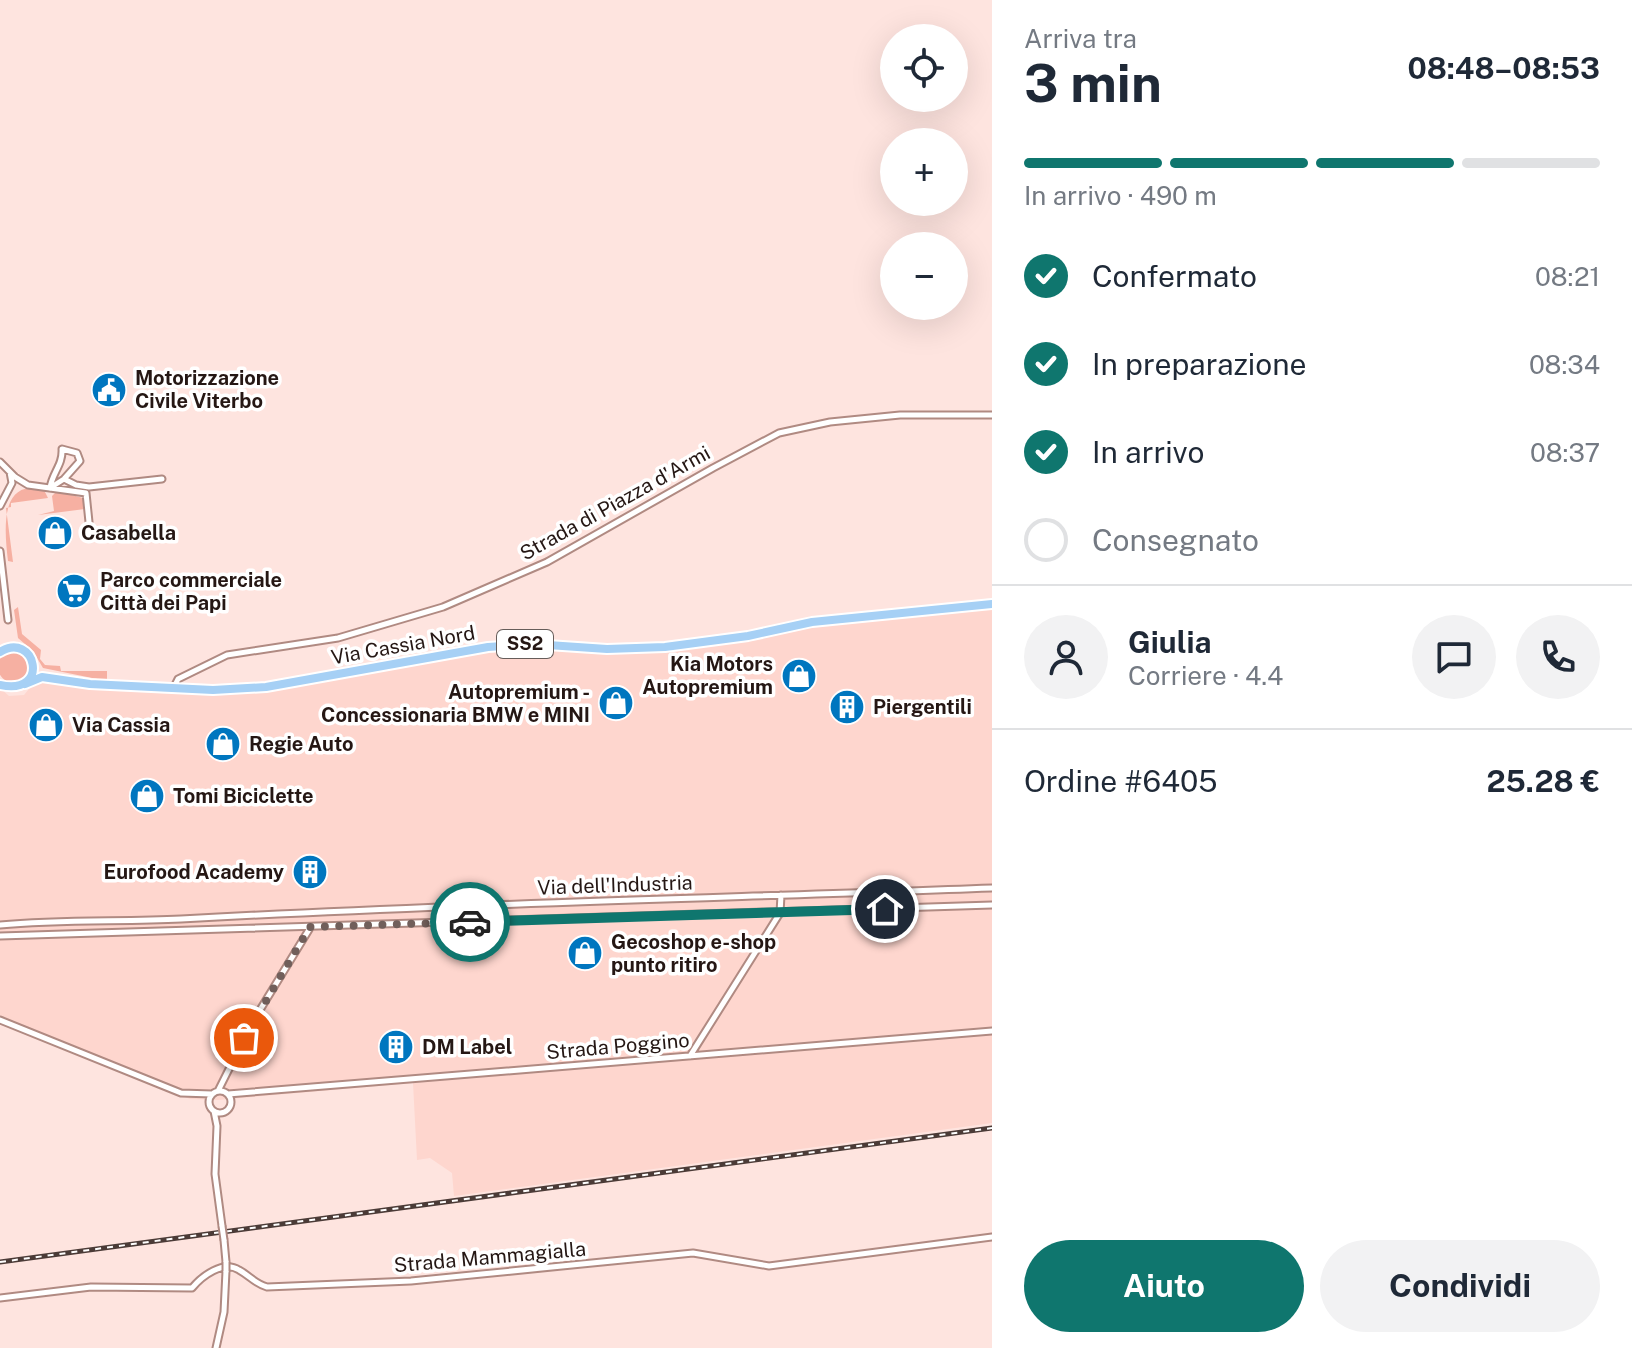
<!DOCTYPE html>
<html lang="it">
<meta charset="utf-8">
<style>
:root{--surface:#fff;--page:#f2f2f3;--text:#1f2937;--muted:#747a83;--line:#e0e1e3;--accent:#0f766e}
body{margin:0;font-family:"Public Sans",sans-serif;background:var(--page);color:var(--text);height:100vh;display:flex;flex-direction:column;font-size:30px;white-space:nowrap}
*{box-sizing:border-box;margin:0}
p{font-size:26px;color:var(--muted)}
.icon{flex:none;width:44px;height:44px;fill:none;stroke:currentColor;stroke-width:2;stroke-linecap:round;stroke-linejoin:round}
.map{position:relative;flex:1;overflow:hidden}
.sheet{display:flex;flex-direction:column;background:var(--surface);width:640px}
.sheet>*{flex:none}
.tools{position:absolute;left:880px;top:24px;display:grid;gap:16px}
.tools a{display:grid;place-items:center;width:88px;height:88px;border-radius:50%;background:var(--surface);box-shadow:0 8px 32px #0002;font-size:40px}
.pin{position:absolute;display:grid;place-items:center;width:68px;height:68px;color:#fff;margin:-34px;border:4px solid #fff;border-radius:50%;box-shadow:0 2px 8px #0007}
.courier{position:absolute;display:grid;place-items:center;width:80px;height:80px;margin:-40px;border:6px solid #0f766e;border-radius:50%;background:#fff;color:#222;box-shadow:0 2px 10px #0007}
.head em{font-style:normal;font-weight:700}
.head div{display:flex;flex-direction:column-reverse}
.head{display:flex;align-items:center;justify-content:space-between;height:136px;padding:0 32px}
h1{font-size:52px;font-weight:700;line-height:60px}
.bar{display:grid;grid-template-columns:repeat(4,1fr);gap:12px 8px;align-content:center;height:96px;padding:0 32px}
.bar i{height:10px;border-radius:6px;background:var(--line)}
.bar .active{background:var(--accent)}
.bar p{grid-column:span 4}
.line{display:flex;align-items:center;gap:20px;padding:0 32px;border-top:2px solid var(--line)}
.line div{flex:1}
.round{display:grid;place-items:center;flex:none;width:84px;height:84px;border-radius:42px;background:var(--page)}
ol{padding:0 32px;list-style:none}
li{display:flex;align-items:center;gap:24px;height:88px}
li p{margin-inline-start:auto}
li .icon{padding:8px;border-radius:50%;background:var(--accent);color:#fff;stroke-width:4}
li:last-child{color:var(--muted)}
li i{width:44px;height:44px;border:4px solid var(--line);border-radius:50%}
.action{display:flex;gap:16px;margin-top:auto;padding:16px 32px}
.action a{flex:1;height:92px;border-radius:48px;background:var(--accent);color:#fff;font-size:32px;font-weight:700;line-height:92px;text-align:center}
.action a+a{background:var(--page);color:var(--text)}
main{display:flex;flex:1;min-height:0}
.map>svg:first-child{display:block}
</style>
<main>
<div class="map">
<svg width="992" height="1348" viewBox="0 0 992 1348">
<rect width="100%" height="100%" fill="#fee4df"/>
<path fill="#fed6ce" d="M992 607V1123L454 1196 452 1173 430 1158 417 1160 413 1083 218 1100 190 1099 0 1023V688L9 696 24 695 33 684 44 681 80 688 213 695 258 691 495 649 546 647 665 651 738 642 809 626Z"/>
<path fill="#f6b0a2" d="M30 488 44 490 48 498 11 503V507L6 508 13 562 8 561C5 535 0 490 30 488Z
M57 491 83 498 85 509 38 515 54 511 52 496Z
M18 607 22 634 41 650 40 659 45 665 60 666 61 671H107V681L43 668 33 651 18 638 14 610Z
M-2 667a16 16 0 1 1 32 0a16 16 0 1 1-32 0Z"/>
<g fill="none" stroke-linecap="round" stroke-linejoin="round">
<defs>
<path id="minor" d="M62 449 77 453 80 461 64 479 50 488C52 473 63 465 62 449Z
M0 462 15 477 28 485 86 493 89 522
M64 479 76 485 89 487 162 479
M0 506 12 483 10 472
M0 551 8 620
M174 687 178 679 227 655 338 638 443 607 547 562 713 468 779 433 830 422 900 415H992
M0 925C60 919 121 922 181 919 451 904 722 898 992 888
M0 936 992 905
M0 1020 181 1093 212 1094
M690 1056 780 913 781 895
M209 1102a11 11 0 1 1 22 0a11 11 0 1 1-22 0Z
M218 1091 252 1023 310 928
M228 1094 992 1031
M214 1111 217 1126 215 1174 222 1226
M224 1240 226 1262
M0 1298 91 1287 192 1288C202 1276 223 1260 239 1270 250 1276 254 1283 267 1287L411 1281 693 1253 769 1266 992 1237
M216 1348 224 1312 226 1271"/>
<path id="primary" d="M0 652C35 630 52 696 0 685
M25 684 42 677 90 684 213 690 266 687 488 647 533 644 607 649 665 647 748 636 812 622 992 604"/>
</defs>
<use href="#minor" stroke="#b08a82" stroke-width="9"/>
<use href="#primary" stroke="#fff" stroke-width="12"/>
<use href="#minor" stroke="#fff" stroke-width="5"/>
<use href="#primary" stroke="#a6d0f5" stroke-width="8"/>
<defs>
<path id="rail" d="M0 1262 992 1128"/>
</defs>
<use href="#rail" stroke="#4b3b37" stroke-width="5"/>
<use href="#rail" stroke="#fff" stroke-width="2" stroke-dasharray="6" stroke-linecap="butt"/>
<defs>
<path id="minor-bridge" d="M222 1226 224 1240
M226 1262V1271"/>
</defs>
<use href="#minor-bridge" stroke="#b08a82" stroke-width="9" stroke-linecap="butt"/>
<use href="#minor-bridge" stroke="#fff" stroke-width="5"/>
</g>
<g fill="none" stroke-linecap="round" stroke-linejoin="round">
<path stroke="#715f5b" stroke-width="8" stroke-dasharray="0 14.4" d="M244 1038 310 927 470 922"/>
<path stroke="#0f766e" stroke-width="10" d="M470 922 885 909"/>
</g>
<defs>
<symbol id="civic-disc" viewBox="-11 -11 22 22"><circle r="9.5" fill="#0076bf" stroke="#fff"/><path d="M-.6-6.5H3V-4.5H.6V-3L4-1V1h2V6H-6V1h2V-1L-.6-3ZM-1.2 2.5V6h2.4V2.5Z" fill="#fff"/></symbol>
<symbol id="shop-disc" viewBox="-11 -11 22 22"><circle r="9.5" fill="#0076bf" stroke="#fff"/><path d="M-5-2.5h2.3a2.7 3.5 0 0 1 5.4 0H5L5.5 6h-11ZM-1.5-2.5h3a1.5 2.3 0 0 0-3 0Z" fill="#fff"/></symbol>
<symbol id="supermarket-disc" viewBox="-11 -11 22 22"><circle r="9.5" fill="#0076bf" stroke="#fff"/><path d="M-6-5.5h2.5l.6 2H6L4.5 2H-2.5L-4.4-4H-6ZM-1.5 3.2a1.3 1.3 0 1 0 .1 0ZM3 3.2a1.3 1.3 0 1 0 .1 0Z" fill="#fff"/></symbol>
<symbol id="building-disc" viewBox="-11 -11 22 22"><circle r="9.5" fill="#0076bf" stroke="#fff"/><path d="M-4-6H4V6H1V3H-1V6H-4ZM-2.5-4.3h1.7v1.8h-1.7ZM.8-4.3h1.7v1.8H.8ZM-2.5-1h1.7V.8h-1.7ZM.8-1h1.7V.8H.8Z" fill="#fff"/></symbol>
</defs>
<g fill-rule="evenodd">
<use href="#civic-disc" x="89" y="370" width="40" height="40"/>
<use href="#shop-disc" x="35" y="513" width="40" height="40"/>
<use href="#supermarket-disc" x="54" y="571" width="40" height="40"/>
<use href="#shop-disc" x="779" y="656" width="40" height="40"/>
<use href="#shop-disc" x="596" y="683" width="40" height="40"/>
<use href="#building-disc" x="827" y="687" width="40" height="40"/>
<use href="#shop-disc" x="26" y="705" width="40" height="40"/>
<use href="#shop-disc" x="203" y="724" width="40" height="40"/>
<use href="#shop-disc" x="127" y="776" width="40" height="40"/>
<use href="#building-disc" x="290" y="852" width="40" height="40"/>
<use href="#shop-disc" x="565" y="933" width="40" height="40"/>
<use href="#building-disc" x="376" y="1027" width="40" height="40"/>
</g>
<g text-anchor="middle" stroke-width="7" stroke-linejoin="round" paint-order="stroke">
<rect fill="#fff" stroke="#665d5a" stroke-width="2" x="497" y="630" width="56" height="28" rx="6"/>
<g font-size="18" font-weight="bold" fill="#251714">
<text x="525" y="650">SS2</text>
</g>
<g font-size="20" font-weight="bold" fill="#251714" stroke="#fff" text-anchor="start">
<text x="135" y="385">Motorizzazione<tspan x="135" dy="23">Civile Viterbo</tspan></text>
<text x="81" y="540">Casabella</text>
<text x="100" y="587">Parco commerciale<tspan x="100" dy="23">Città dei Papi</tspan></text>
<text x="773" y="671" text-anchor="end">Kia Motors<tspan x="773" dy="23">Autopremium</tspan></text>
<text x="590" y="699" text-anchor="end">Autopremium -<tspan x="590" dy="23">Concessionaria BMW e MINI</tspan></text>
<text x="873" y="714">Piergentili</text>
<text x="72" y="732">Via Cassia</text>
<text x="249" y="751">Regie Auto</text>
<text x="173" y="803">Tomi Biciclette</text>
<text x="284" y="879" text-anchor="end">Eurofood Academy</text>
<text x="611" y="949">Gecoshop e-shop<tspan x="611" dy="23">punto ritiro</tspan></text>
<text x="422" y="1054">DM Label</text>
</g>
<g font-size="20" fill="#251714" stroke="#fff">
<text transform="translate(615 503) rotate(-29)" y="7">Strada di Piazza d'Armi</text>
<text transform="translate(403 645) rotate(-10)" y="7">Via Cassia Nord</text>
<text transform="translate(615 885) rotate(-2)" y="7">Via dell'Industria</text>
<text transform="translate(618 1046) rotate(-5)" y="7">Strada Poggino</text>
<text transform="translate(490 1257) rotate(-5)" y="7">Strada Mammagialla</text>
</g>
</g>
</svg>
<div class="tools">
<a><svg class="icon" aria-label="locate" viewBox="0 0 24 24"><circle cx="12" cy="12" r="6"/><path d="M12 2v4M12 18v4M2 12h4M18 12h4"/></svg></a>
<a>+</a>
<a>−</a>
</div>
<div class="pin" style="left:244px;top:1038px;background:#ea580c"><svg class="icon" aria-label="bag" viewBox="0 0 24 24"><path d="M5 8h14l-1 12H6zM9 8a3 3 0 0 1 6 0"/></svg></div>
<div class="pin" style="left:885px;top:909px;background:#1f2937"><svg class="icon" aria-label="home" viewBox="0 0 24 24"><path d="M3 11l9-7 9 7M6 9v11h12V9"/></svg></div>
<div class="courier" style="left:470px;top:922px"><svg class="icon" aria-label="car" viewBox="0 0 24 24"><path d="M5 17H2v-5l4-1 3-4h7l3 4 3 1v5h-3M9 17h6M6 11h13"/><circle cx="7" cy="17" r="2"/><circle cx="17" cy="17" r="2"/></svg></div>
</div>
<section class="sheet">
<div class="head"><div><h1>3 min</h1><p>Arriva tra</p></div><em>08:48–08:53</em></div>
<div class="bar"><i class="active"></i><i class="active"></i><i class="active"></i><i></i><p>In arrivo · 490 m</p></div>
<ol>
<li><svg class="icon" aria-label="check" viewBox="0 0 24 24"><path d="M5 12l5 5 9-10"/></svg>Confermato<p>08:21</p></li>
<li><svg class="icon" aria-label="check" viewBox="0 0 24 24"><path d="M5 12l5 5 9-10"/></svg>In preparazione<p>08:34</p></li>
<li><svg class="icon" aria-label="check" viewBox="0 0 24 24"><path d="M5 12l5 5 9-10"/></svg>In arrivo<p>08:37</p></li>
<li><i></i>Consegnato</li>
</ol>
<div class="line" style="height:144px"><a class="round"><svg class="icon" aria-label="person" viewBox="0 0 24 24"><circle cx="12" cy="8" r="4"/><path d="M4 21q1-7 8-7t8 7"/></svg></a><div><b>Giulia</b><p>Corriere · 4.4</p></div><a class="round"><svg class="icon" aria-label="chat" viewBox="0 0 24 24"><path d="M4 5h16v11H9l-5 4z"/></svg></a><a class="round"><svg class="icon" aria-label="phone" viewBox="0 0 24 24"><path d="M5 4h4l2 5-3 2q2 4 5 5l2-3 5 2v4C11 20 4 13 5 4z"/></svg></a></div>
<div class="line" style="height:104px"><div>Ordine #6405</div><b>25.28 €</b></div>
<div class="action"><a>Aiuto</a><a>Condividi</a></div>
</section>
</main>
